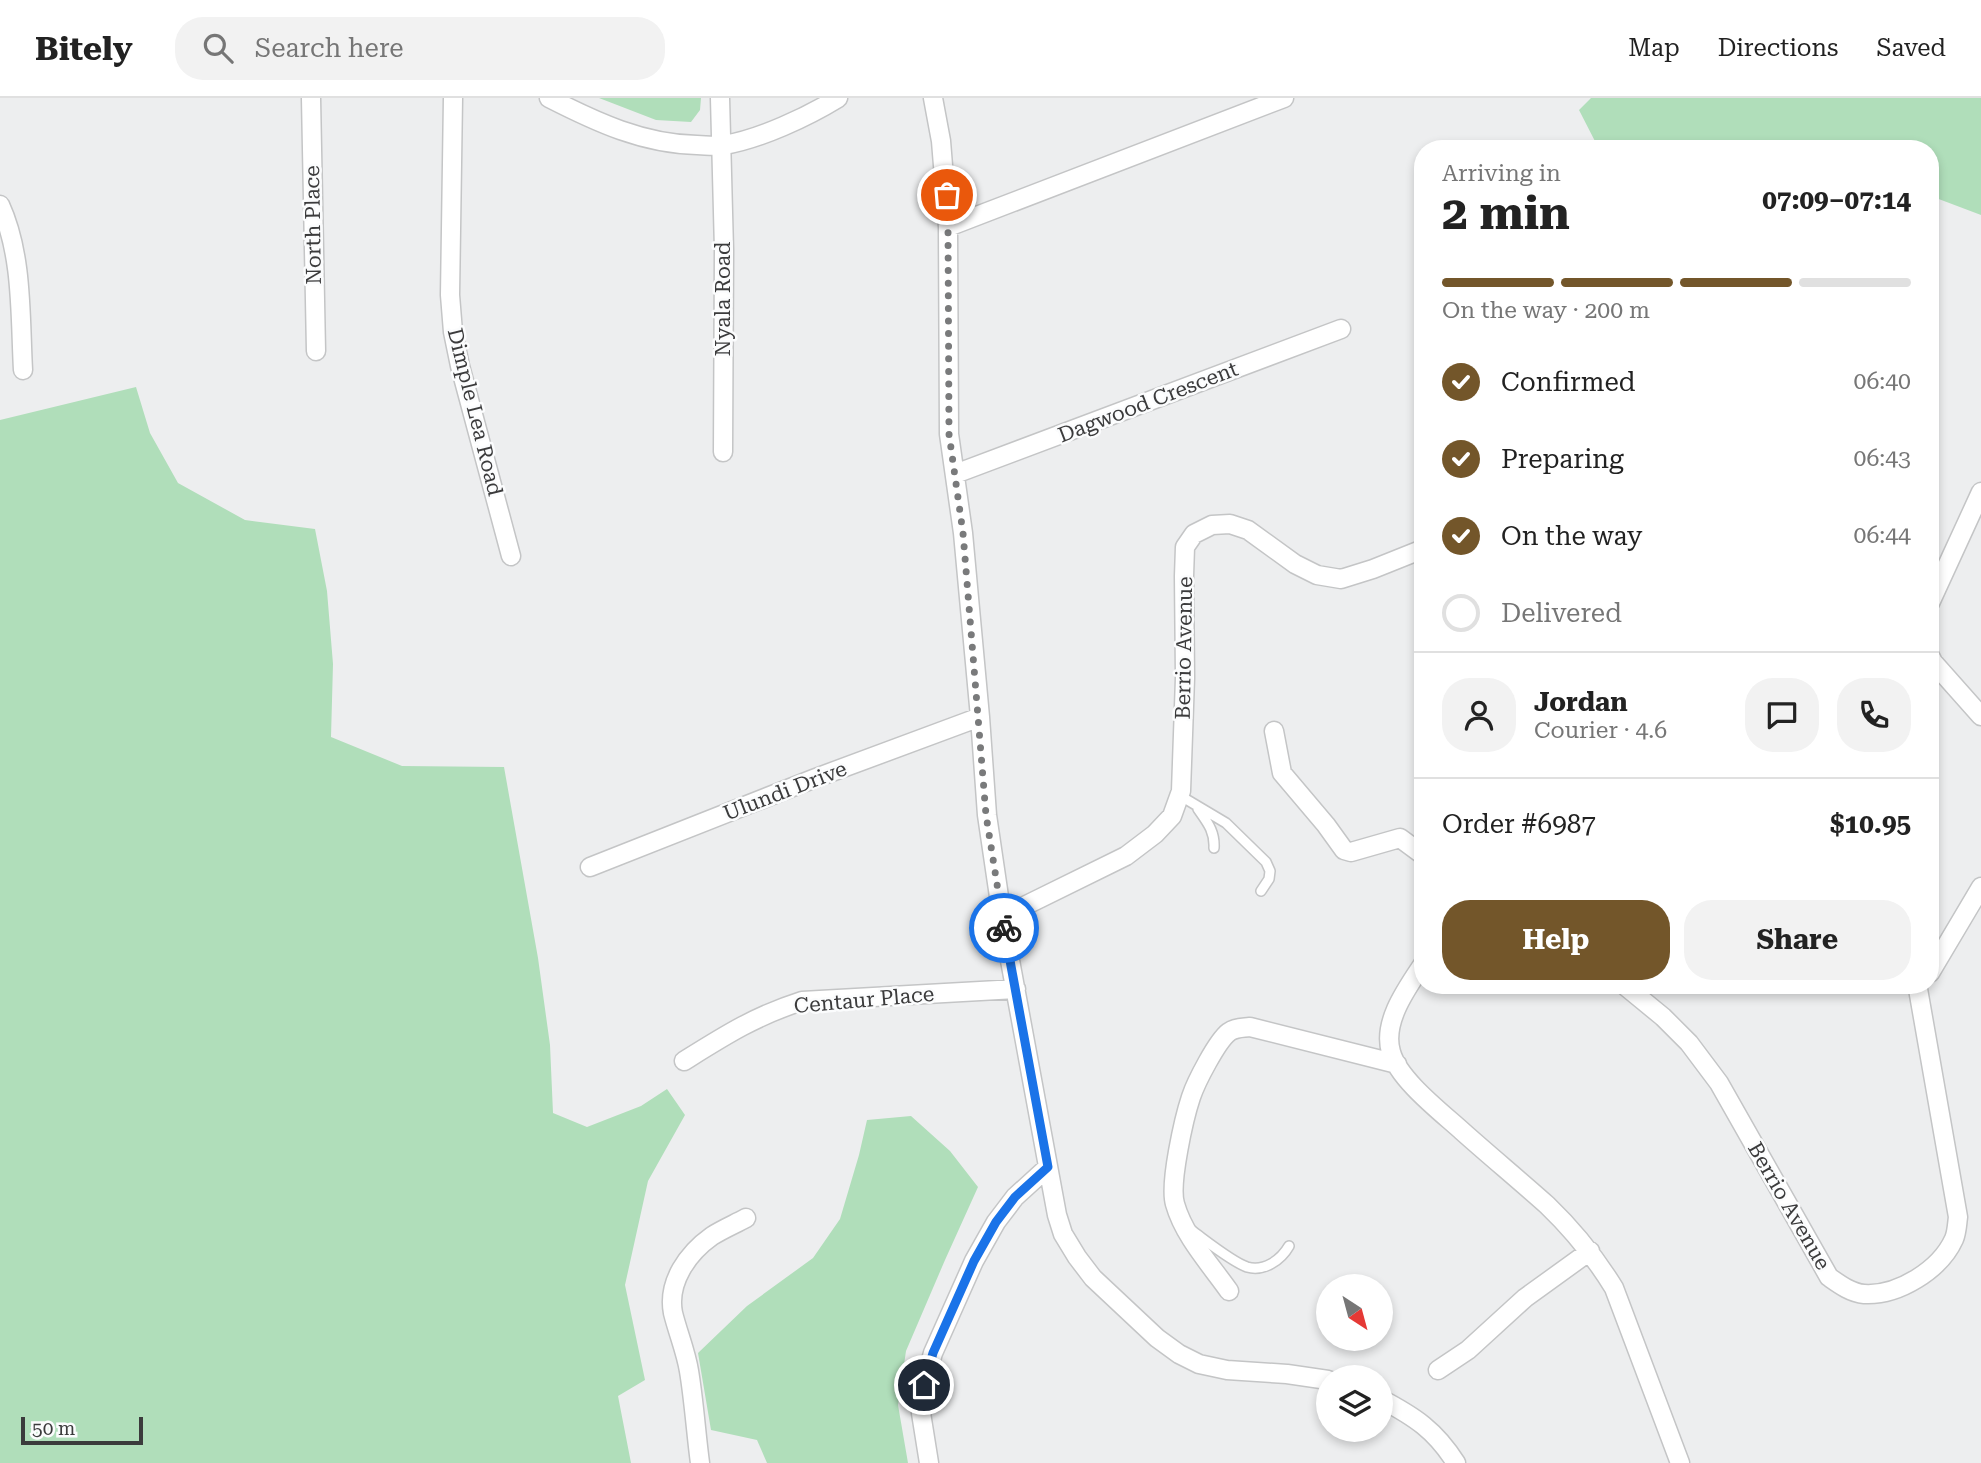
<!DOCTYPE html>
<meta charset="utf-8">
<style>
:root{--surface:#fff;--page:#f2f2f2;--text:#222;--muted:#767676;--line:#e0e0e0;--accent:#73562a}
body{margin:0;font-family:"Roboto Serif",serif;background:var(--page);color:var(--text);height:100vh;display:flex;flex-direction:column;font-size:26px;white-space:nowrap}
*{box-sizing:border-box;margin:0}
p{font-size:23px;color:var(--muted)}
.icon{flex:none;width:38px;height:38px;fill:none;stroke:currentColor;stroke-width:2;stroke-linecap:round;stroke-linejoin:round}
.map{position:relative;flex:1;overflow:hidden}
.details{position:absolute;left:1414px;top:42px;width:525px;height:854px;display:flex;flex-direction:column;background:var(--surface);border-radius:28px;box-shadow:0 4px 10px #0003}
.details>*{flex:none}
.needle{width:46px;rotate:144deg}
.tools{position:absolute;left:1316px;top:1176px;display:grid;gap:14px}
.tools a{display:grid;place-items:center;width:77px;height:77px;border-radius:50%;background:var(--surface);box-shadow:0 4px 10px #0003;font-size:35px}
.scale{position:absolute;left:21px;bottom:18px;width:122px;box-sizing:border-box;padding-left:7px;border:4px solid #3b3b3c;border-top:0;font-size:19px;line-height:24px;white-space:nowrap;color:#3b3b3c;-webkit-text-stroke:5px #fbfcfd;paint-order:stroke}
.pin{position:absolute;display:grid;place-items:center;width:60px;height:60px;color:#fff;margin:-30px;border:4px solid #fff;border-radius:50%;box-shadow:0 2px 7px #0007}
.courier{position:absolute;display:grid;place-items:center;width:70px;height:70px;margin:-35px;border:5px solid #1a73e8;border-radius:50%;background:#fff;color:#222;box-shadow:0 2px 9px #0007}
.overview em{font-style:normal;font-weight:700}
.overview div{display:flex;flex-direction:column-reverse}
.overview{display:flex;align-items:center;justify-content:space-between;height:119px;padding:0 28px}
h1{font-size:46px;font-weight:700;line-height:52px}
.bar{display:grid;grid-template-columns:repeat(4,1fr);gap:10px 7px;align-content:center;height:84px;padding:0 28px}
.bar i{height:9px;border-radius:5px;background:var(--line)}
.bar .current{background:var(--accent)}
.bar p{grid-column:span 4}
.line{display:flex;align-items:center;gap:18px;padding:0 28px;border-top:2px solid var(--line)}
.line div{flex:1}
.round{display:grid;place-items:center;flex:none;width:74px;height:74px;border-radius:28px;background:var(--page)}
ol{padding:0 28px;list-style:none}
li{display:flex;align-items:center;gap:21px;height:77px}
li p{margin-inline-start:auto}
li .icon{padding:7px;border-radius:50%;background:var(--accent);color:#fff;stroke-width:4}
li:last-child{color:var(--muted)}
li i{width:38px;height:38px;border:4px solid var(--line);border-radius:50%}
.cta{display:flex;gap:14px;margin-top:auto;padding:14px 28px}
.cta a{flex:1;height:80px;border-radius:28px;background:var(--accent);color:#fff;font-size:28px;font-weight:700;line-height:80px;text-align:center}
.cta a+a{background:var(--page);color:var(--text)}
header{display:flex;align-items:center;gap:42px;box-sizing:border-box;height:98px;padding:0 35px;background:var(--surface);border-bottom:2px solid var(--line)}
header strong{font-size:33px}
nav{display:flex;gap:38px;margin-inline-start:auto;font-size:24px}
.search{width:490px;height:63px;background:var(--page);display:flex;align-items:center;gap:18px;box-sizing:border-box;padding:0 24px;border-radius:28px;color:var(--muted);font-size:26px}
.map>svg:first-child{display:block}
</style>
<header>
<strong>Bitely</strong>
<div class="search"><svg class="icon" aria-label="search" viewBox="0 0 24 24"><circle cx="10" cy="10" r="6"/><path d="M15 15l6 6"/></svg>Search here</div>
<nav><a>Map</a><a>Directions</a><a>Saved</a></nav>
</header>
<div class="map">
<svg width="1981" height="1365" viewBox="0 0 1981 1365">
<rect width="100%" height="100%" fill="#edeeef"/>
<path fill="#b0deba" d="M599 0H701L700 12 691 24 656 22Z
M1591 0H1981V117L1936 100 1930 102V51H1599L1579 12Z
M136 289 150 335 178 385 245 422 315 431 327 493 333 566 331 639 402 668 504 669 538 860 550 947 553 1015 587 1029 641 1008 667 991 685 1017 648 1083 625 1187 645 1282 618 1298 631 1365H0V322Z
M911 1018 950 1053 978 1089 945 1162 906 1253 898 1307 908 1365H767L757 1342 711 1332 698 1255 747 1208 813 1160 840 1121 859 1057 867 1022Z"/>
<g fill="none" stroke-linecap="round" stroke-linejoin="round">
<defs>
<path id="lane" d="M1179 697 1226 725 1266 764 1270 773 1269 781 1261 793
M1198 711C1207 724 1215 733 1214 750
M1191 1132C1205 1142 1232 1164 1247 1169 1264 1174 1281 1162 1289 1148"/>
<path id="street" d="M311 0 316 253
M453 0 450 197 453 234 460 268 511 458
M549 0C596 24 643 46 697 47 705 47 715 49 724 47 760 41 807 19 838 0
M720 0 724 152 723 354
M933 0 941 43 948 129 949 336 963 435 980 619 987 717 1002 819 1057 1117 1063 1136 1077 1159 1093 1180 1157 1240 1179 1256 1199 1266 1227 1272 1287 1276 1328 1282
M0 107C23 157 20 218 23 272
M948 129 1284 0
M955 376 1341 231
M1930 505 1981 394
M1930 558 1933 564 1981 618
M1274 633 1282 675 1326 727 1344 752 1351 754 1400 740 1423 757
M590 769 813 681 980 619
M1002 819 1126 758 1155 736 1172 718 1181 693 1185 580 1184 478 1185 449 1194 436 1212 427 1230 426 1248 432 1295 466 1317 477 1341 481 1373 471 1423 451
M1423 866C1407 890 1382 924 1391 954 1398 981 1441 1014 1462 1033 1490 1058 1519 1082 1547 1107 1573 1132 1595 1159 1614 1190L1680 1365
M1930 875 1981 789
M1624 887 1663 919 1689 945 1719 985 1829 1179C1839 1186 1851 1195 1864 1196 1898 1198 1940 1172 1954 1141 1957 1134 1957 1126 1958 1119L1918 891 1915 887
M684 963C724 938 755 918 802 903L1016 891
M1229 1193C1210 1166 1184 1138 1175 1106 1169 1086 1184 1020 1191 999 1196 984 1217 943 1229 934 1236 929 1243 930 1250 929L1397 966
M1438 1272 1468 1252 1525 1200 1590 1153
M1381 1301C1415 1319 1435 1332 1456 1365
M700 1365C696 1335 694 1303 689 1273 686 1254 678 1235 673 1215 667 1184 688 1155 712 1138 723 1131 735 1126 746 1120
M929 1365 921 1315 924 1287 933 1255 974 1163 996 1124 1015 1099 1048 1069"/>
</defs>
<use href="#lane" stroke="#c4c5c6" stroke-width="12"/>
<use href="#street" stroke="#c4c5c6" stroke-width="21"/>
<use href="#lane" stroke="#fff" stroke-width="9"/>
<use href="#street" stroke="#fff" stroke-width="18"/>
</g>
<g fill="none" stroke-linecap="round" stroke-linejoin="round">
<path stroke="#797a7b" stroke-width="7" stroke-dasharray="0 12.6" d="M947 97 948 129 949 336 963 435 986 717 1004 830"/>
<path stroke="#1a73e8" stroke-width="9" d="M924 1287 933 1255 974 1163 996 1124 1015 1099 1048 1069 1004 830"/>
</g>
<g text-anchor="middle" stroke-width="5" stroke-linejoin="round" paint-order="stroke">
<g font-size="21" fill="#3b3b3c" stroke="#fbfcfd">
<text transform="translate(313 127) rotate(-91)" y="7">North Place</text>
<text transform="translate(723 201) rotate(-90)" y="7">Nyala Road</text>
<text transform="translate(1148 304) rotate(-21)" y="7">Dagwood Crescent</text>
<text transform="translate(475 314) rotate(76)" y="7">Dimple Lea Road</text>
<text transform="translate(1184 550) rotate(-89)" y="7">Berrio Avenue</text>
<text transform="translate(785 693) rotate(-21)" y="7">Ulundi Drive</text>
<text transform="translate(864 902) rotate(-5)" y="7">Centaur Place</text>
<text transform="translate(1789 1108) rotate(60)" y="7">Berrio Avenue</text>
</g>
</g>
</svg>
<div class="tools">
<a><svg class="needle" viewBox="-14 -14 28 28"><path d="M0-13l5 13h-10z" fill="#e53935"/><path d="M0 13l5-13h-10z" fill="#767676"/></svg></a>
<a><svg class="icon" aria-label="layers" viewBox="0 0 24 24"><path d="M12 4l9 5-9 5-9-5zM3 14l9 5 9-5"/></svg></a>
</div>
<div class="scale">50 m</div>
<div class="pin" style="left:947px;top:97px;background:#ea580c"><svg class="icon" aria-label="bag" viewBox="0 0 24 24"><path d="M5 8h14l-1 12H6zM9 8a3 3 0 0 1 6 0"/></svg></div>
<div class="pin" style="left:924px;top:1287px;background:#1f2937"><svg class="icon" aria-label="home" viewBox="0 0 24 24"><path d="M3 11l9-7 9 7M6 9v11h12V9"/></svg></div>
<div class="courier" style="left:1004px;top:830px"><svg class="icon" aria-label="bike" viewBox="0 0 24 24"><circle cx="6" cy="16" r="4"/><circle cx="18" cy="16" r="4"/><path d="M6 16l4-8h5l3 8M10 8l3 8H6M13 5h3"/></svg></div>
<section class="details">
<div class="overview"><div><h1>2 min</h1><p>Arriving in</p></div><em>07:09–07:14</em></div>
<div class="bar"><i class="current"></i><i class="current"></i><i class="current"></i><i></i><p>On the way · 200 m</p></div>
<ol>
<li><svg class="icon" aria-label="check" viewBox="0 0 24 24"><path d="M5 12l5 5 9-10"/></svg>Confirmed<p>06:40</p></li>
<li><svg class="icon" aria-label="check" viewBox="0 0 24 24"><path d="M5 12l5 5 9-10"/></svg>Preparing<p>06:43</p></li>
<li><svg class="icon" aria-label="check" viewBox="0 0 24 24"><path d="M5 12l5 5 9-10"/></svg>On the way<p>06:44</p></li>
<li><i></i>Delivered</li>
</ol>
<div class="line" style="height:126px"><a class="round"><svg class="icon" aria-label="person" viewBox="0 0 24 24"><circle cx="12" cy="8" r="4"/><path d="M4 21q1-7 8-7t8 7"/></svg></a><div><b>Jordan</b><p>Courier · 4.6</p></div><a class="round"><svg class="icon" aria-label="chat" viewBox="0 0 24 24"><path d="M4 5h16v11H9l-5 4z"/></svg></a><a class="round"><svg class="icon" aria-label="phone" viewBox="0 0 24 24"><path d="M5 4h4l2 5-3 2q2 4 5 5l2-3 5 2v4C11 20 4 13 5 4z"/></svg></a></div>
<div class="line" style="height:91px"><div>Order #6987</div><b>$10.95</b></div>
<div class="cta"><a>Help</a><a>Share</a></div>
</section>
</div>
